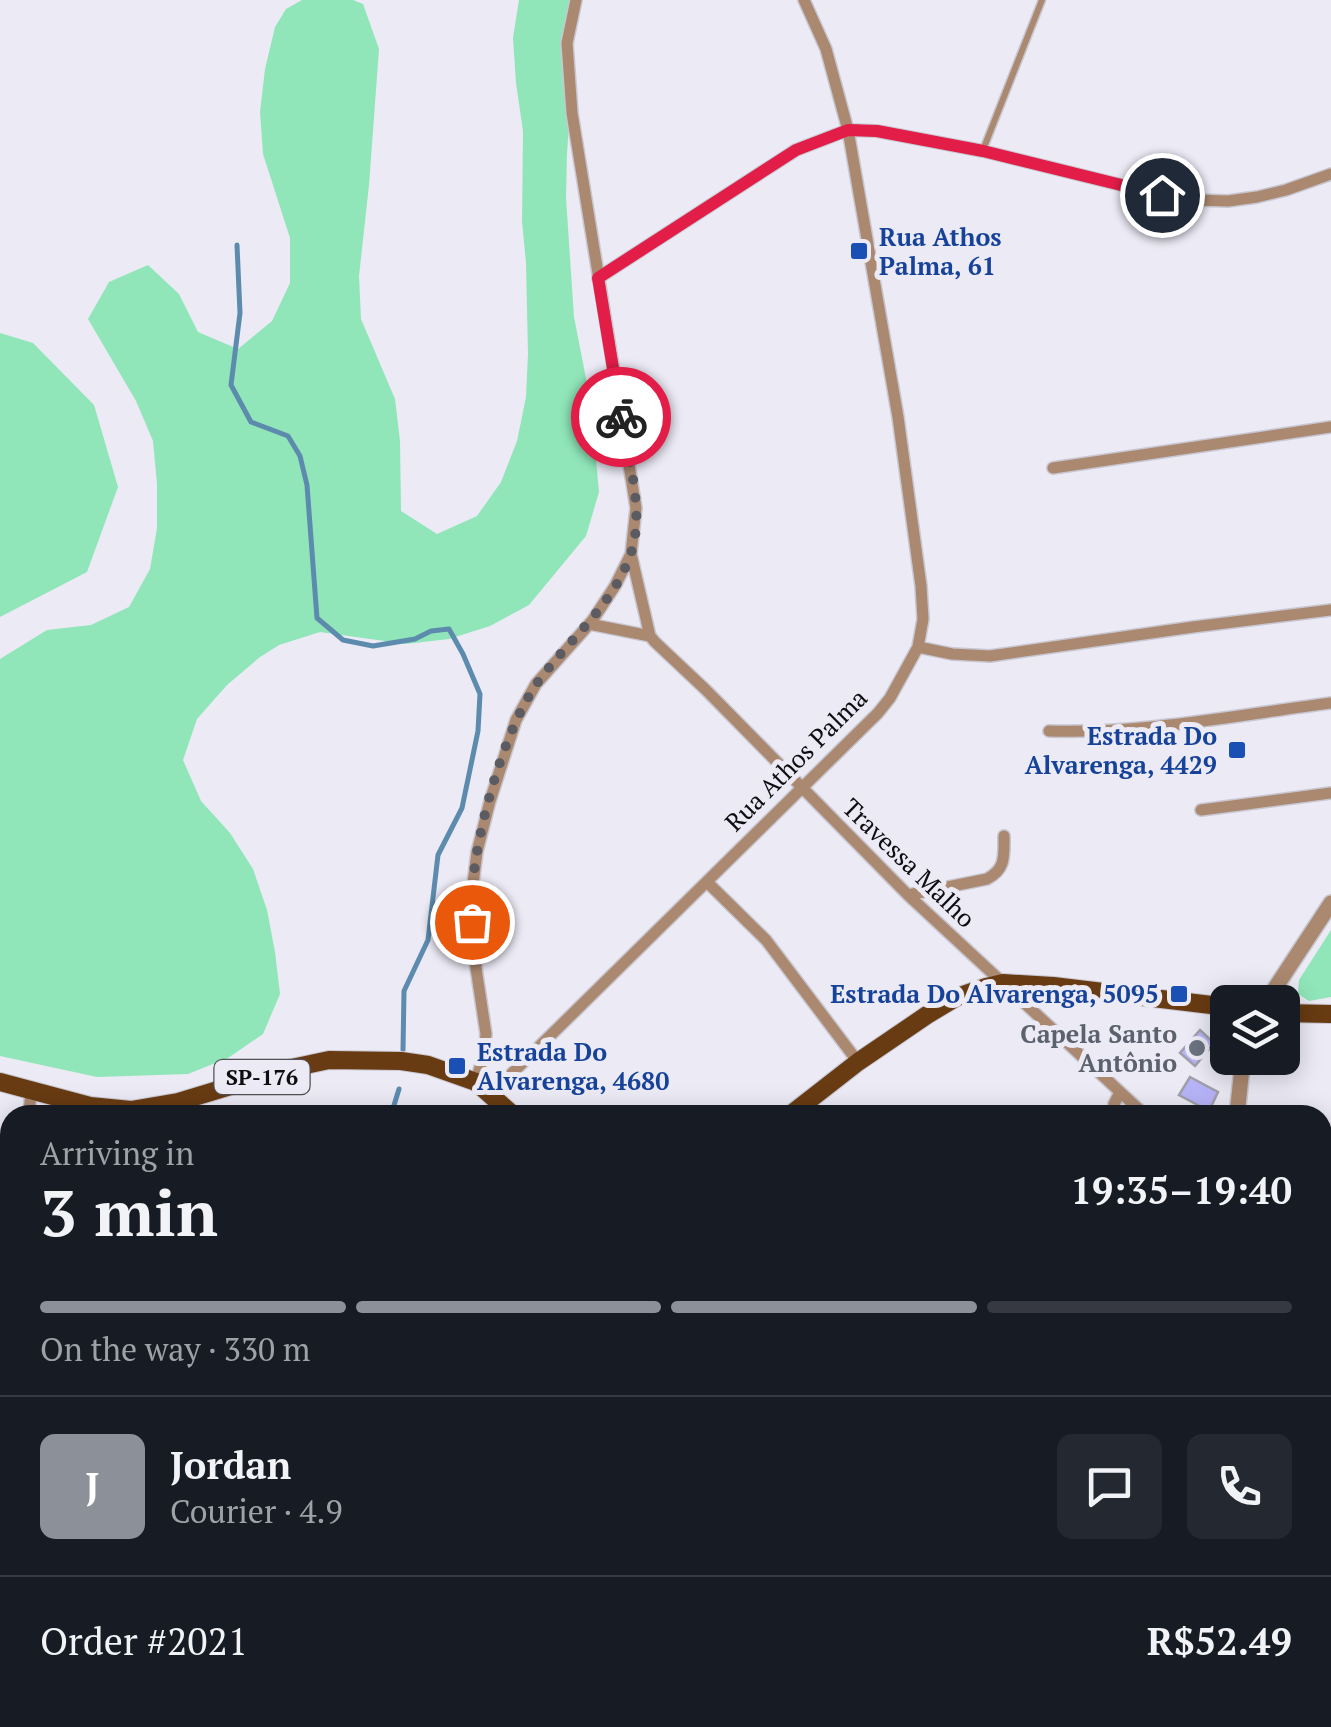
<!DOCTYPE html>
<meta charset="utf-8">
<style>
:root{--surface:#171b24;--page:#242831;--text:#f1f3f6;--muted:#9ea1a6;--line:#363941;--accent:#8c9099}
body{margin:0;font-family:"PT Serif",serif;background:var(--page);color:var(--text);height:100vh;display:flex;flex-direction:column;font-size:38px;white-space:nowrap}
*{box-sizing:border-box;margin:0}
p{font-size:32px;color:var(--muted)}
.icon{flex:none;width:55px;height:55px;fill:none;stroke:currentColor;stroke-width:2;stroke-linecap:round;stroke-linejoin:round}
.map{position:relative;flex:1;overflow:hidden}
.panel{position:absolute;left:0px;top:1105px;width:1332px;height:622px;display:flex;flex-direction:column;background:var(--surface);border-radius:30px 30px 0 0;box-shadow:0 5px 25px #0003}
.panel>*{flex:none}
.controls{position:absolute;left:1210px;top:985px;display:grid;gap:20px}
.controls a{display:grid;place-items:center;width:90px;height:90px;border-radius:15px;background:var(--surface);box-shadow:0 5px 25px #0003;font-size:50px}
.pin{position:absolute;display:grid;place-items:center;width:85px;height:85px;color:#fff;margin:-42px;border:5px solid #fff;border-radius:50%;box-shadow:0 2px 10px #0007}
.courier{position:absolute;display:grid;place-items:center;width:100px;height:100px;margin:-50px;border:8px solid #e11d48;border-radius:50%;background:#fff;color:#222;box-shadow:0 2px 12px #0007}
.summary em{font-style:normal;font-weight:700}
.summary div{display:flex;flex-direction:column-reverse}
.summary{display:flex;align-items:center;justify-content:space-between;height:170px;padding:0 40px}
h1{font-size:65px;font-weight:700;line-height:75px}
.bar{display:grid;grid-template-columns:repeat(4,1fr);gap:15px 10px;align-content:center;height:120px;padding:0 40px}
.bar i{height:12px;border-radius:8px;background:var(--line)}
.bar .current{background:var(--accent)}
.bar p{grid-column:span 4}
.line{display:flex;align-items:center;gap:25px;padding:0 40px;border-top:2px solid var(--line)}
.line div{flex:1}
.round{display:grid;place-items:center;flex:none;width:105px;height:105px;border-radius:15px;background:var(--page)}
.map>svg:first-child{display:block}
</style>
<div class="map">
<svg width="1331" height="1727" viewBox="0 0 1331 1727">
<rect width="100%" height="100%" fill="#ebeaf5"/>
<path fill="#90e6b9" d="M302 0H353L363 4 379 49 369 185 359 276 361 319 395 399 400 441 401 511 437 534 477 516 501 482 517 441 526 397 528 354 526 263 522 221 523 131 516 83 513 38 519 0H577L567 154 566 198 574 317 591 404 599 492 586 536 529 605 490 626 449 639 406 644 320 632 279 645 260 657 227 685 197 719 183 760 201 801 230 833 253 869 267 910 275 952 280 994 263 1034 228 1058 188 1074 97 1077 0 1056V659L47 630 91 625 129 607 150 569 157 528V484L153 441 136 401 88 319 109 282 148 265 179 294 198 332 238 349 272 321 290 283V238L263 154 260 112 265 69 275 27 286 9Z
M0 333 33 343 94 405 118 487 87 572 0 617Z
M1331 930V997L1309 1001 1298 994 1299 980Z
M1323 1133H1331V1285L1323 1276Z"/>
<path fill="#7fc0f2" stroke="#5d8bae" stroke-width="2.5" d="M10 1692V1718H381V1727H0V1695Z"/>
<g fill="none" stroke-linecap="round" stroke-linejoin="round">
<path stroke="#5d8bae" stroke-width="5" d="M237 245 240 313 231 385 251 422 288 436 300 456 307 485 317 618 343 640 373 646 415 639 431 631 449 629 463 654 480 694 478 731 462 808 438 855 428 940 404 991 403 1050
M391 1115 399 1089"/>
</g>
<path fill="#b7b3f8" stroke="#a0a0aa" stroke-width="2.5" d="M1200 1030 1214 1043 1195 1066 1180 1053Z
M1190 1077 1218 1092 1209 1111 1179 1095Z"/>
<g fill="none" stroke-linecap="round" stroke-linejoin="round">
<defs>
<path id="service" d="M983 150 1042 0"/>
<path id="minor" d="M598 278 796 150 848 130 877 131 983 151 1162 195 1196 200 1228 201 1257 197 1286 190 1331 174
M1053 468 1331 427
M631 554 650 636 655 642 706 690 908 895 1145 1115
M589 624 650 636
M918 647 952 654 990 656 1193 627 1331 610
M1049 731C1143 734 1238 715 1331 703
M1201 810 1331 793
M707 882 766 940 858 1062
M908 895 987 879C1006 869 1004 856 1004 836
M476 1082 484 1052 486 1034 476 968 471 900 477 852 490 801 516 720 536 684 592 621 615 586 631 554 636 508 572 113 567 43 576 0
M491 1094 878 713 890 698 918 647 923 619 921 586 898 417 848 130 826 49 804 0
M29 1115 31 1090
M1114 1115V1104L1120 1092
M0 1363 10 1333
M0 1385 10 1390
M0 1527 10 1522
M643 1718 648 1727
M621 1727 625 1718
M1093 1727 1097 1718"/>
<path id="tertiary" d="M1266 1002 1331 903
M1237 1115 1243 1058
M1322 1286 1331 1295"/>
<path id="primary" d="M1282 1013 1331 1014
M0 1082 90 1106 131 1110 178 1102 287 1069 329 1060 401 1061 428 1065 476 1082 513 1115
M790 1115 858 1062 927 1015 957 997 986 987 1003 983 1053 986 1228 1007"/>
</defs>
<use href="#service" stroke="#c8c7d1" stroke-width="9"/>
<use href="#minor" stroke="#c8c7d1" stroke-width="14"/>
<use href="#tertiary" stroke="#c8c7d1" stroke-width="18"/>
<use href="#primary" stroke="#c8c7d1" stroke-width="20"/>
<use href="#service" stroke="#ab8970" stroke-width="6"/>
<use href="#minor" stroke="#ab8970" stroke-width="11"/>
<use href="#tertiary" stroke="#ab8970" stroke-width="15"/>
<use href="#primary" stroke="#683b12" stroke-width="18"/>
</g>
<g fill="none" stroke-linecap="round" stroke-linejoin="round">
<path stroke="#5b5b61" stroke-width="10" stroke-dasharray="0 18" d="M472 922C467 859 501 733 538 682 569 639 614 605 631 553 645 511 628 459 621 417"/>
<path stroke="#e11d48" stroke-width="12" d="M621 417 598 278 796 150 848 130 877 131 983 151 1162 195"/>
</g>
<g fill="#1a4fb4" stroke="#ebeaf5" stroke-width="4">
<rect x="849" y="241" width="20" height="20" rx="5"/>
<rect x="1227" y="740" width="20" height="20" rx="5"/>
<rect x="1169" y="984" width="20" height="20" rx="5"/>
<rect x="447" y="1056" width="20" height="20" rx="5"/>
</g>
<circle fill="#6b7280" stroke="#ebeaf5" stroke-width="4" cx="1197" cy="1048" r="10"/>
<g text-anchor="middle" stroke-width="10" stroke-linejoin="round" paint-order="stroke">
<rect fill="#ebeaf5" stroke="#505055" stroke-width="2.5" x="214.5" y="1060" width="95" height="34" rx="8"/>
<g font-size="22" font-weight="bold" fill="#0e0e11">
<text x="262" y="1085">SP-176</text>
</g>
<g font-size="25" font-weight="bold" fill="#164399" stroke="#ebeaf5" text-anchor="start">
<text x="879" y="246">Rua Athos<tspan x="879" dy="29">Palma, 61</tspan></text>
<text x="1217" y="745" text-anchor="end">Estrada Do<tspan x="1217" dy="29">Alvarenga, 4429</tspan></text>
<text x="1159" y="1003" text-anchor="end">Estrada Do Alvarenga, 5095</text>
<text x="477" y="1061">Estrada Do<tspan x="477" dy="29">Alvarenga, 4680</tspan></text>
</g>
<g font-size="25" fill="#0e0e11" stroke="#ebeaf5">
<text transform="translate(796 760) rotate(-45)" y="9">Rua Athos Palma</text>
<text transform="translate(909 863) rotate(44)" y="9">Travessa Malho</text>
</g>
<g font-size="25" font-weight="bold" fill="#5b616d" stroke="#ebeaf5" text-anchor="end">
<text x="1177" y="1043">Capela Santo<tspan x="1177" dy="29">Antônio</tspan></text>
</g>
</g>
</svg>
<div class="controls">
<a><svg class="icon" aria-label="layers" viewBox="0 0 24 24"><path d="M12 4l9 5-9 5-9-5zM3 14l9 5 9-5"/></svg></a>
</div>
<div class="pin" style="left:472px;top:922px;background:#ea580c"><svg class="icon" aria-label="bag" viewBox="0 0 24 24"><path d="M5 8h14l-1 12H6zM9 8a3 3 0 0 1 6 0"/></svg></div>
<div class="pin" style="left:1162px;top:195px;background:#1f2937"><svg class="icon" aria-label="home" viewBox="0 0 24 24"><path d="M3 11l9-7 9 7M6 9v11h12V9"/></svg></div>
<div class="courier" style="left:621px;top:417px"><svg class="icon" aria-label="bike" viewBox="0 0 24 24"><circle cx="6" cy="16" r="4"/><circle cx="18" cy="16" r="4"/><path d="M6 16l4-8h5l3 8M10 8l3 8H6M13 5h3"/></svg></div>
<section class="panel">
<div class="summary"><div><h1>3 min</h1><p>Arriving in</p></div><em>19:35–19:40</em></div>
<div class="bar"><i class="current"></i><i class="current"></i><i class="current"></i><i></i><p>On the way · 330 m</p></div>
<div class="line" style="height:180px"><b class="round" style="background:var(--accent);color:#fff">J</b><div><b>Jordan</b><p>Courier · 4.9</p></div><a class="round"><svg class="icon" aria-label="chat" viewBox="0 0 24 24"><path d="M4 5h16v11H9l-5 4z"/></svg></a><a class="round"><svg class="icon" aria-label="phone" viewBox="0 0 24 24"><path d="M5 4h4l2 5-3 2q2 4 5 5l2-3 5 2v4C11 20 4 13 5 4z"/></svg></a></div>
<div class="line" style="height:130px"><div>Order #2021</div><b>R$52.49</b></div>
</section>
</div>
